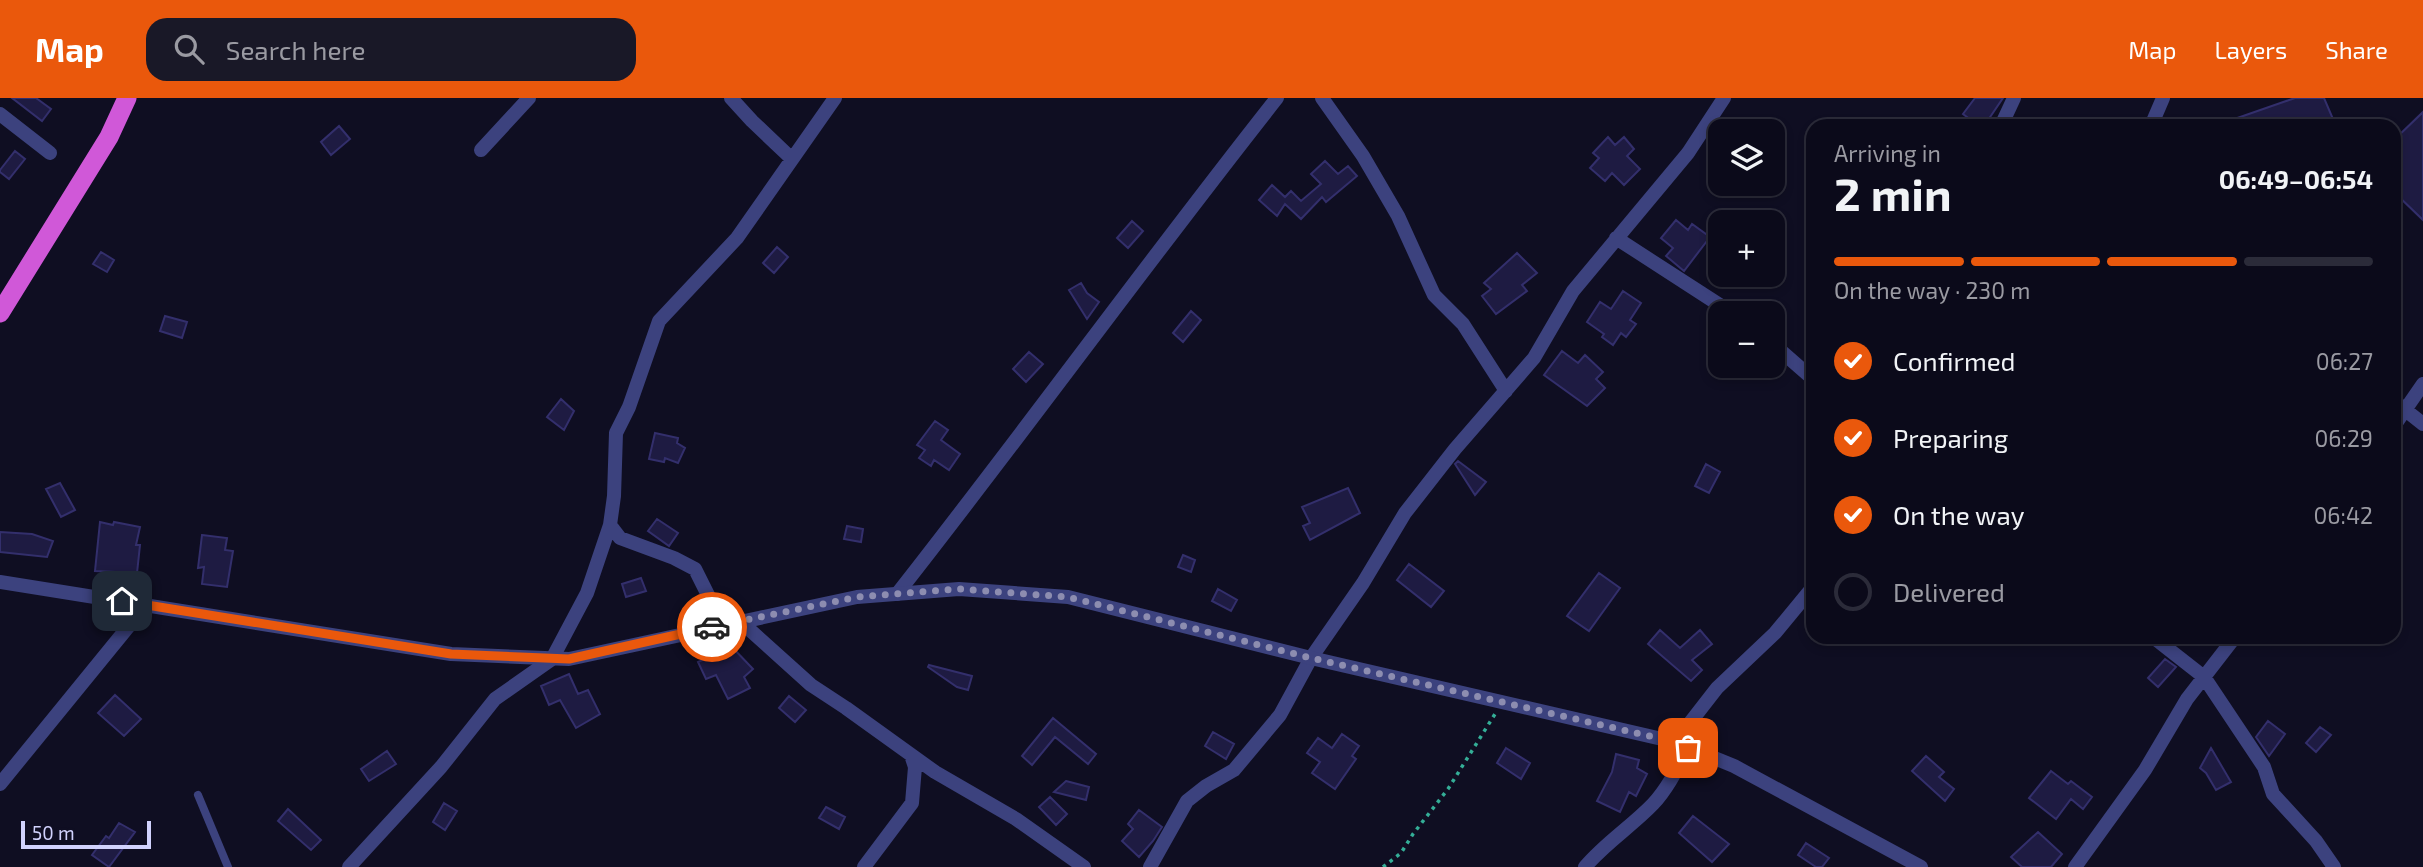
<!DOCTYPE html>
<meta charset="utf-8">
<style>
:root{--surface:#0b0a1a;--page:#191827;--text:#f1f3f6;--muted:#9a9aa2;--line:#2b2b39;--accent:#ea580c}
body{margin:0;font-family:"Exo 2",sans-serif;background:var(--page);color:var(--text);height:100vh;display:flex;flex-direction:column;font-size:26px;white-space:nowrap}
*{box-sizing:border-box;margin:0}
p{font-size:23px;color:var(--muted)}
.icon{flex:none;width:38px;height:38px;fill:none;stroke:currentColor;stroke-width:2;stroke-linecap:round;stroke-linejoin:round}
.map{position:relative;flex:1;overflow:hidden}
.side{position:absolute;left:1806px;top:21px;width:595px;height:525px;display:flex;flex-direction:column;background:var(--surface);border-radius:21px;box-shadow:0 4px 10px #0003,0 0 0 2px var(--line)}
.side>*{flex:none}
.controls{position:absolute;left:1708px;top:21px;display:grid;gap:14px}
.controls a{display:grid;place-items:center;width:77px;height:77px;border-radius:14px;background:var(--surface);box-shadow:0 4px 10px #0003,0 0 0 2px var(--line);font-size:35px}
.scale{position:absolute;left:21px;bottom:18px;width:130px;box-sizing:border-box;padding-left:7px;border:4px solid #d1d2fd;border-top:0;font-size:19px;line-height:24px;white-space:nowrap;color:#d1d2fd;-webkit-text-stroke:5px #0f0e22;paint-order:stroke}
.pin{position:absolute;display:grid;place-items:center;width:60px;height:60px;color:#fff;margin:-30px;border-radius:14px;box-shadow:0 4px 10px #0006}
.courier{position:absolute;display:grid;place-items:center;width:70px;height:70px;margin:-35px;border:5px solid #ea580c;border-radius:50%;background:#fff;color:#222;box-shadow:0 2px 9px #0007}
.summary em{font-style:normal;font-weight:700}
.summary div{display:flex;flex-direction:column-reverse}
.summary{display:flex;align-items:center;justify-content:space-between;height:119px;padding:0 28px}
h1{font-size:46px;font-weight:700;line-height:52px}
.bar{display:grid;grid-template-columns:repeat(4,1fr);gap:10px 7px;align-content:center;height:84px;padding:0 28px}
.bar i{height:9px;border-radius:5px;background:var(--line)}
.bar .current{background:var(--accent)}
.bar p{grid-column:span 4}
ol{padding:0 28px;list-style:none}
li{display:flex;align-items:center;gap:21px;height:77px}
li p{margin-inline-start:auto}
li .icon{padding:7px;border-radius:50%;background:var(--accent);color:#fff;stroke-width:4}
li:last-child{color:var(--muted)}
li i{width:38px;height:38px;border:4px solid var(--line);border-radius:50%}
header{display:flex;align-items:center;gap:42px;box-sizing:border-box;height:98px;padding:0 35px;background:var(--accent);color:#fff}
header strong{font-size:33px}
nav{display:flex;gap:38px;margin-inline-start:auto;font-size:24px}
.search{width:490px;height:63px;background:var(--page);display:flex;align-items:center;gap:18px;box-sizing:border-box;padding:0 24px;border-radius:21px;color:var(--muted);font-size:26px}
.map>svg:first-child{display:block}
</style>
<header>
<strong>Map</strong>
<div class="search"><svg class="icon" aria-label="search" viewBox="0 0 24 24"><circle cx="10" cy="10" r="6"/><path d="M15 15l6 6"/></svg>Search here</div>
<nav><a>Map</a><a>Layers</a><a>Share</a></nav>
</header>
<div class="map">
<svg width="2423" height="769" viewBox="0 0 2423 769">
<rect width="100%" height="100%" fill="#0f0e22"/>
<path fill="#1e1b42" stroke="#332f6c" stroke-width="2" d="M12 0H36L51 11 42 23Z
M1975 0H2003L1984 28H1979L1963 16Z
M2295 0H2324L2336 28H2220V26Z
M2423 14V122L2394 94V42Z
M339 28 350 41 331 57 321 44Z
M1608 39 1615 47 1624 39 1634 51 1627 58 1640 71 1624 87 1612 75 1605 83 1590 70 1599 60 1593 55Z
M15 53 25 61 9 81 0 74V72Z
M1325 63 1338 76 1348 68 1357 78 1326 104 1322 99 1301 121 1285 106 1277 118 1259 102 1272 87 1285 99 1291 93 1301 103 1321 86 1311 76Z
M1676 122 1688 132 1692 126 1710 139 1684 173 1666 158 1673 150 1661 140Z
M1132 123 1143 133 1128 150 1117 140Z
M777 149 788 159 774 175 763 165Z
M101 154 114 162 107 174 93 166Z
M1517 155 1537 175 1522 187 1527 193 1496 216 1482 198 1491 191 1484 185Z
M1081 185 1087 195 1099 204 1087 221 1069 192Z
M1623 193 1641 205 1630 222 1636 226 1626 239 1621 235 1613 247 1602 239 1604 236 1587 224 1600 204 1611 211Z
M1191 213 1201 222 1183 244 1173 235Z
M165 218 187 224 182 240 160 233Z
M1562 253 1578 265 1585 257 1603 274 1596 281 1605 290 1587 308 1544 277Z
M1029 254 1043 266 1026 284 1013 271Z
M561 301 574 313 564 332 547 319Z
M935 323 948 332 941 342 960 356 949 372 934 362 931 368 919 360 925 352 917 347Z
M655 335 678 340 677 345 685 350 678 365 665 360 664 364 649 361Z
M1458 363 1486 384 1475 397 1455 366Z
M1706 366 1720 374 1709 395 1695 388Z
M60 385 75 412 61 419 46 391Z
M1348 390 1360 415 1310 442 1303 428 1310 425 1302 409Z
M657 421 678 435 669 448 648 433Z
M100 424 113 427 114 424 140 429 136 447H140L137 475 95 473Z
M847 428 863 431 861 444 844 441Z
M0 434 32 436 53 443 47 459 0 454Z
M202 437 227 440 225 452 233 453 227 489 202 486 204 469 198 470Z
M1183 457 1195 462 1191 474 1178 469Z
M1409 466 1444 493 1431 509 1397 482Z
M1599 475 1620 490 1589 533 1567 518Z
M641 480 646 493 626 499 622 486Z
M1218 491 1237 502 1231 513 1212 503Z
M1660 532 1680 550 1700 532 1712 546 1692 562 1702 572 1691 583 1648 546Z
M732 549 753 571 744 579 750 590 728 601 716 577 706 581 698 564 720 554 722 559Z
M2165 561 2176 569 2158 589 2148 580Z
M929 567 972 578 968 592 957 589 928 569Z
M569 576 578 596 588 592 600 616 576 630 560 602 549 607 541 588Z
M115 597 141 621 124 638 98 615Z
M789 598 806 612 795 624 779 610Z
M1053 620 1096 656 1088 666 1055 639 1032 667 1022 658Z
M2268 623 2285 636 2269 658 2256 639Z
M2320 629 2331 637 2316 654 2306 645Z
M1213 634 1234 646 1226 661 1205 648Z
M1342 636 1359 648 1352 658 1356 661 1335 691 1312 675 1320 664 1307 655 1318 640 1332 650Z
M1506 650 1530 665 1521 681 1497 665Z
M2211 650 2231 684 2216 692 2206 675 2200 670Z
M387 653 396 666 369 683 361 671Z
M1616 656 1639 662 1637 670 1647 676 1636 698 1629 694 1620 714 1597 703 1612 674Z
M1926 658 1944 674 1939 679 1954 691 1945 703 1912 673Z
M2051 673 2068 686 2071 683 2092 699 2083 711 2071 701 2056 721 2029 700Z
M1066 683 1089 689 1086 702 1054 694Z
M1050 699 1067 716 1056 727 1039 709Z
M444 705 457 713 445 732 433 724Z
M826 709 845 719 839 731 819 720Z
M288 711 321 742 311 752 278 723Z
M1139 712 1162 729 1153 743 1139 759 1122 743 1133 731 1128 726Z
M1693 718 1729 746 1712 764 1679 735Z
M119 725 135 734 109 769 92 757 106 738 109 740Z
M2038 734 2062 756 2051 769H2022L2011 759Z
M1806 745 1829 760 1822 769H1816L1798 757Z"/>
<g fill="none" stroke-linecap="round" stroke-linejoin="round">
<path stroke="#34ae97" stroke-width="3.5" stroke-dasharray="3.5 5" stroke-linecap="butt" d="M1383 769 1401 755 1413 736 1448 691 1495 616"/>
<path stroke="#3c427e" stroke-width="8" d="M198 697 228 769"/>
<path stroke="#3c427e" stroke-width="14" d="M731 0 752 23 792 61
M835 0 737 140 659 223 629 309 616 335 614 398 610 427 620 440 674 460 695 471 716 513 724 519 740 523 811 587 846 610 935 674 1016 721 1084 769
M1322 0 1363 58 1398 118 1434 197 1463 226 1506 293
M0 16 50 55
M2001 28 2014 0
M2151 28 2163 0
M481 52 529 0
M1616 140 1732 215
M1773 246 1813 281
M2394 303 2423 326
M2394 328 2423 286
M897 496C1026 332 1148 163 1277 0
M2153 539 2204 579 2264 669 2273 696 2316 743 2334 769
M1675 644 1717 590 1775 535 1813 489
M0 686 146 507
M349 769 441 669 495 601 552 561 587 495 610 427
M864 769 912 705 915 669 911 657
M1150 769 1187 703 1206 688 1234 672 1280 617 1311 560 1363 485 1405 415 1455 351 1534 260 1573 193 1688 55 1724 0
M1585 769C1605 745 1632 728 1653 706 1668 690 1678 669 1688 650
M2075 769 2145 672 2187 601 2235 539"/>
<path stroke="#3c427e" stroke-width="14" d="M0 484 451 556 569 561 857 499 959 491 1068 499 1311 560 1675 644 1734 668 1921 769"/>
<path stroke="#d058d8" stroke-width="19" d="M0 215 109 39 127 0"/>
</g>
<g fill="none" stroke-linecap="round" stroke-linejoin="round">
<path stroke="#8d8db0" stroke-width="7" stroke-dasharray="0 12.6" d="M712 529 857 499 959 491 1068 499 1311 560 1675 644 1688 650"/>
<path stroke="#ea580c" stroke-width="9" d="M122 503 451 556 569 561 712 529"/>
</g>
</svg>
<div class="controls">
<a><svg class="icon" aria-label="layers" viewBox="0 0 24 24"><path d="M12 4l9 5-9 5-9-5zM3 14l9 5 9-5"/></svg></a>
<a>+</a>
<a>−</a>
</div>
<div class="scale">50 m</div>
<div class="pin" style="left:1688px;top:650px;background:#ea580c"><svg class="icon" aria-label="bag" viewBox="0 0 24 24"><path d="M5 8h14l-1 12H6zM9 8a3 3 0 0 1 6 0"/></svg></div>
<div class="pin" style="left:122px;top:503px;background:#1f2937"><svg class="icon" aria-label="home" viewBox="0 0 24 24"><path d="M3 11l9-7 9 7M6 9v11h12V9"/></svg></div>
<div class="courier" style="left:712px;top:529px"><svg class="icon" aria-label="car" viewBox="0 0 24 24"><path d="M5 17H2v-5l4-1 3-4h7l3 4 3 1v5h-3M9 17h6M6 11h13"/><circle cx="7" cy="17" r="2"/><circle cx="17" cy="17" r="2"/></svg></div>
<section class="side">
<div class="summary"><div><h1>2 min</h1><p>Arriving in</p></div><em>06:49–06:54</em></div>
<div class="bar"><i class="current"></i><i class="current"></i><i class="current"></i><i></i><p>On the way · 230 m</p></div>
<ol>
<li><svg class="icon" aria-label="check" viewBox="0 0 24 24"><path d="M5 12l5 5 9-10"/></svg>Confirmed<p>06:27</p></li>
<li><svg class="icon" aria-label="check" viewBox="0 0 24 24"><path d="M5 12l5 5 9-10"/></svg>Preparing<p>06:29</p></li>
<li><svg class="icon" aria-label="check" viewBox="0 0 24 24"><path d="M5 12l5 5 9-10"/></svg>On the way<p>06:42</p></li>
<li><i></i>Delivered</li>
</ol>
</section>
</div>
